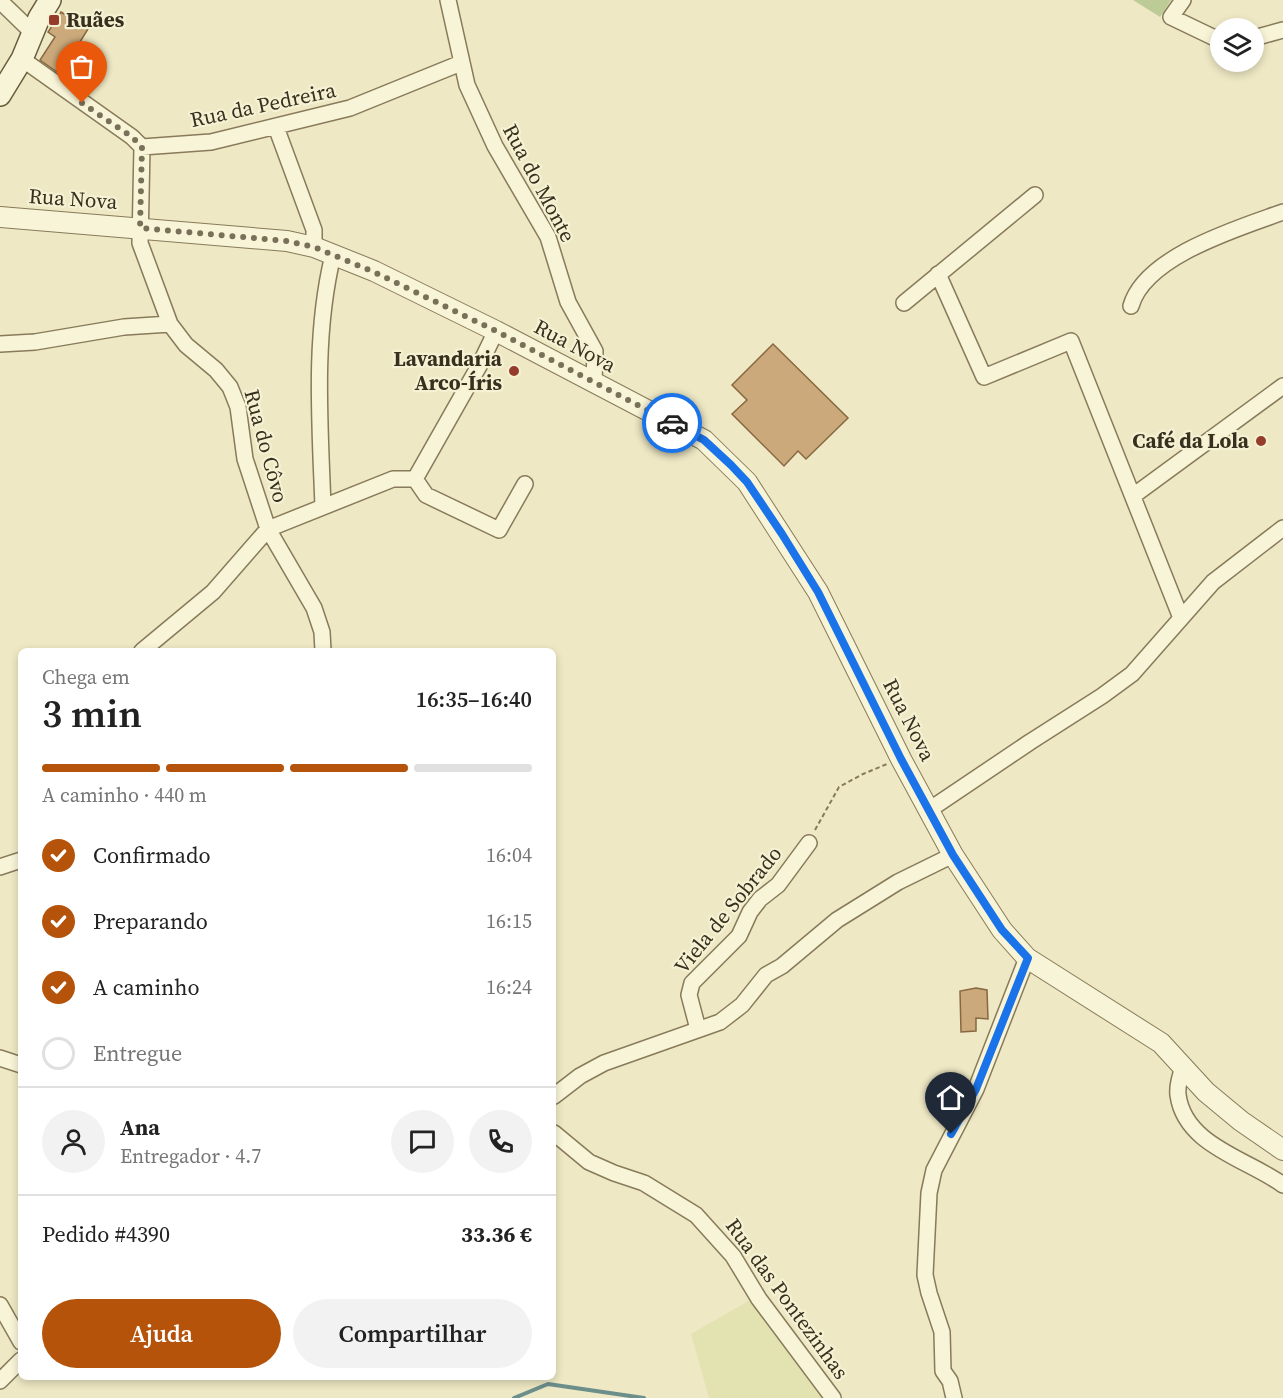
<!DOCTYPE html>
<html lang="pt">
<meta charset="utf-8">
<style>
:root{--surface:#fff;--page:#f2f2f2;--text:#222;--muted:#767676;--line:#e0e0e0;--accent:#b45309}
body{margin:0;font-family:"Source Serif 4",serif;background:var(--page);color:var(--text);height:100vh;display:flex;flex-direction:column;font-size:22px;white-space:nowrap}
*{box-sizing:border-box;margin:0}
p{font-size:20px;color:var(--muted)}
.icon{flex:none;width:33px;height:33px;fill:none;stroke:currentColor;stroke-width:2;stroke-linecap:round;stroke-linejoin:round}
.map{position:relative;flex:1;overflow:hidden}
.side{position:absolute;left:18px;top:648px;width:538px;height:732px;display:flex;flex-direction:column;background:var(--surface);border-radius:9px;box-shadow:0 3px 9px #0003}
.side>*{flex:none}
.buttons{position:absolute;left:1210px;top:18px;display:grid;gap:12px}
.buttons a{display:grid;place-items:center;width:54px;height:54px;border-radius:50%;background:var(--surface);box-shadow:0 3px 9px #0003;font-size:30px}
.pin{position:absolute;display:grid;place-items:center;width:51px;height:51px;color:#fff;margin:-62px -26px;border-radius:50% 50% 50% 0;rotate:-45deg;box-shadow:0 0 6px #0007}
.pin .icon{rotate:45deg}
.courier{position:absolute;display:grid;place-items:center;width:60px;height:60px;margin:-30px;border:4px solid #1a73e8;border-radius:50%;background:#fff;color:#222;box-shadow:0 2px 8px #0007}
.summary em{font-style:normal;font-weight:600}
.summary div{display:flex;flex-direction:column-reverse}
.summary{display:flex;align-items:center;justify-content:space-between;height:102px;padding:0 24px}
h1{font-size:39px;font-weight:600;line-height:45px}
.bar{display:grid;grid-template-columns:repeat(4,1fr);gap:9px 6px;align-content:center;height:72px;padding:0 24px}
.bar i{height:8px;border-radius:4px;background:var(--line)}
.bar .on{background:var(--accent)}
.bar p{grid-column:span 4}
.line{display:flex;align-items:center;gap:15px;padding:0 24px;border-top:2px solid var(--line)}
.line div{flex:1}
.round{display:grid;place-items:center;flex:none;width:63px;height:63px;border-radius:32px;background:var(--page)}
ol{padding:0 24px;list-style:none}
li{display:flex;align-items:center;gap:18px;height:66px}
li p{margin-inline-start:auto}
li .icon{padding:6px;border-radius:50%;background:var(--accent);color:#fff;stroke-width:4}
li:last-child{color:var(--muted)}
li i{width:33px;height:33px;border:3px solid var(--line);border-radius:50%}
.cta{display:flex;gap:12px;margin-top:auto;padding:12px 24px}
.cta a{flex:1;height:69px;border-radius:36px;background:var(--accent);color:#fff;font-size:24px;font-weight:600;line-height:69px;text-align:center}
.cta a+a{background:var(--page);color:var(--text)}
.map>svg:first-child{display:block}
</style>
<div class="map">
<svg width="1283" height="1398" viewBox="0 0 1283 1398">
<rect width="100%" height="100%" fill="#eee8c4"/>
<path fill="#e3e3b1" d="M750 1300 823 1398H709L691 1334Z"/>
<path fill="#bdcc97" d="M1133 0H1171L1160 17Z"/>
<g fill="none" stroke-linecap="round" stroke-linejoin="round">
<path stroke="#6c8f8c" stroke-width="4" d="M514 1398 548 1384 644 1398"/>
</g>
<path fill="#cba97a" stroke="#876840" stroke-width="1.5" d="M61 12 88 29 75 50 80 53 64 77 40 60 55 37 48 32Z
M773 344 848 418 806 459 798 451 784 466 732 414 747 400 732 385Z
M976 988 987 990 988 1019 976 1018V1031L961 1032 960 991Z"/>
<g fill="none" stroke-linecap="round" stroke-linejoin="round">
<defs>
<path id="minor" d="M448 0 467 85 495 146 548 237 568 302 595 351 594 382
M1183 0 1171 17 1221 41
M0 1 32 32
M1254 38 1283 30
M22 59 132 137 142 147 211 142 350 108 461 63
M276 127 314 230V247
M142 147 140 243 170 324
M938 274 984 377 1071 341 1181 618
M904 303 1035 195
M1131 306C1145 256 1239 228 1283 212
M0 344 35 342 124 327 170 324 186 345 216 370 230 387 238 407 245 459 268 529 314 608 322 632 323 651
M415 479 479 366 496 331
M415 479 426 495 499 530 525 484
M1133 496 1283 386
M323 507C320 423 313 337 333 255
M142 651 213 592 268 529 393 479H415
M929 810 1030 742 1102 696 1132 674 1213 582 1283 528
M0 867 21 860
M698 1029 689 995 692 983 739 936 750 912 760 899 778 885 809 843
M0 1058 21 1065
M1183 1068C1180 1076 1177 1086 1178 1095 1185 1146 1248 1159 1283 1185
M554 1096 580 1076 604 1063 720 1022 742 1005 766 975 782 966 837 920 898 882 953 855
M554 1133 589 1162 614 1173 644 1183 696 1215 733 1256 759 1299 833 1398
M0 1305 21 1342
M0 1381 21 1360
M954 1398 950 1381 943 1371 942 1332 929 1293 925 1275 929 1193 934 1170 976 1089 1027 958"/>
<path id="tertiary" d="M0 217 287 241 314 247 374 271 496 331 704 440 747 482 818 592 901 759 953 855 1002 930 1027 958 1161 1043 1206 1092 1241 1121 1283 1150"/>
<path id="secondary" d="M0 95 22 59 39 18 50 0"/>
</defs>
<use href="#minor" stroke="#887a5a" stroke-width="18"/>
<use href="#tertiary" stroke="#887a5a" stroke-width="22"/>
<use href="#secondary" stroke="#6a5b3d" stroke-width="24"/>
<path stroke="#887a5a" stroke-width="2" stroke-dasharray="4.5 3" stroke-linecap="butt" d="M815 830 839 787 863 774 887 764"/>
<use href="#minor" stroke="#f8f4d7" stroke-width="15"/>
<use href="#tertiary" stroke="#f8f4d7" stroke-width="20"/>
<use href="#secondary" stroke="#f8f4d7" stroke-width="21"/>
</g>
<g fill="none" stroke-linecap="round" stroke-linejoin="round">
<path stroke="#787058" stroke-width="6" stroke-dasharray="0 10.8" d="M82 103 132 137 142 147 140 228 287 241 314 247 374 272 496 331 672 423"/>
<path stroke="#1a73e8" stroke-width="8" d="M672 423 704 440 731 465 747 482 782 534 818 592 901 759 953 855 1002 930 1028 958 976 1089 951 1134"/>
</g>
<g fill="#963c2b" stroke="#f5f1d3" stroke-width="2">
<rect x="48" y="14" width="12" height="12" rx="3"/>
<circle cx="514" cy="371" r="6"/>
<circle cx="1261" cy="441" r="6"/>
</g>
<g text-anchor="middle" stroke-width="4.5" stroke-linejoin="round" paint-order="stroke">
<g font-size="21" font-weight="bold" fill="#382f1e" stroke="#f5f1d3" text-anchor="end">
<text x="66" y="27" text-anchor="start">Ruães</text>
<text x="502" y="366">Lavandaria<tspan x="502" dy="24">Arco-Íris</tspan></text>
<text x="1249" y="448">Café da Lola</text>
</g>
<g font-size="21" fill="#382f1e" stroke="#f5f1d3">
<text transform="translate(263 105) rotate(-12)" y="7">Rua da Pedreira</text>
<text transform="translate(539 183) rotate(62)" y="7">Rua do Monte</text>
<text transform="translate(73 199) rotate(4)" y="7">Rua Nova</text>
<text transform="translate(575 346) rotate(28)" y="7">Rua Nova</text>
<text transform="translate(266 446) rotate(75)" y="7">Rua do Côvo</text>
<text transform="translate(909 720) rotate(63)" y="7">Rua Nova</text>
<text transform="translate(728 910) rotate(-51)" y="7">Viela de Sobrado</text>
<text transform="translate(787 1299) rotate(54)" y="7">Rua das Pontezinhas</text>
</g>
</g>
</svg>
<div class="buttons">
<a><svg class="icon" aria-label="layers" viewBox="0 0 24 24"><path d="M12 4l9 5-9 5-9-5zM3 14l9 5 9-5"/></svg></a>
</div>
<div class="pin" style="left:82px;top:103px;background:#ea580c"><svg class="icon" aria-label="bag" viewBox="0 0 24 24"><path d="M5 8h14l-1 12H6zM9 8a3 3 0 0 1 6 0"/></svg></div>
<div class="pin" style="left:951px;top:1134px;background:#1f2937"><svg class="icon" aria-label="home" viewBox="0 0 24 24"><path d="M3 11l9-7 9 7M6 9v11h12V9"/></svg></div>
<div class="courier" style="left:672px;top:423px"><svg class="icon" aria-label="car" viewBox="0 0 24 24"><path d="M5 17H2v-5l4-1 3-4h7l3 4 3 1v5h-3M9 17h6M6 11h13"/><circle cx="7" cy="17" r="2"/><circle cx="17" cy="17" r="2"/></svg></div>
<section class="side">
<div class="summary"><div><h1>3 min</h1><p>Chega em</p></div><em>16:35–16:40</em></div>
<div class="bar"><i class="on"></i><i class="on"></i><i class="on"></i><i></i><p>A caminho · 440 m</p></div>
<ol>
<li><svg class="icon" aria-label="check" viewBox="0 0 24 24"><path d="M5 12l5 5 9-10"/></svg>Confirmado<p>16:04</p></li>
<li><svg class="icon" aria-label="check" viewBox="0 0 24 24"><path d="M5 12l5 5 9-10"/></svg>Preparando<p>16:15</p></li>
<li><svg class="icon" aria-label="check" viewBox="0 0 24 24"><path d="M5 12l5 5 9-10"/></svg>A caminho<p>16:24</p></li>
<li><i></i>Entregue</li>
</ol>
<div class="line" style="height:108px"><a class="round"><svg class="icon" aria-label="person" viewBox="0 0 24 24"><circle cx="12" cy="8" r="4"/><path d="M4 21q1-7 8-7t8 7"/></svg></a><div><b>Ana</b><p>Entregador · 4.7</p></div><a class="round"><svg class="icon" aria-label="chat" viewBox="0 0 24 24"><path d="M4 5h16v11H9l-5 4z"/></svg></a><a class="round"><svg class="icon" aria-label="phone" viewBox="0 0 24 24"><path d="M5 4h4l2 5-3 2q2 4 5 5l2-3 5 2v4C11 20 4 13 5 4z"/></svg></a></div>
<div class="line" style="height:78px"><div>Pedido #4390</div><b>33.36 €</b></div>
<div class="cta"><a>Ajuda</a><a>Compartilhar</a></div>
</section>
</div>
